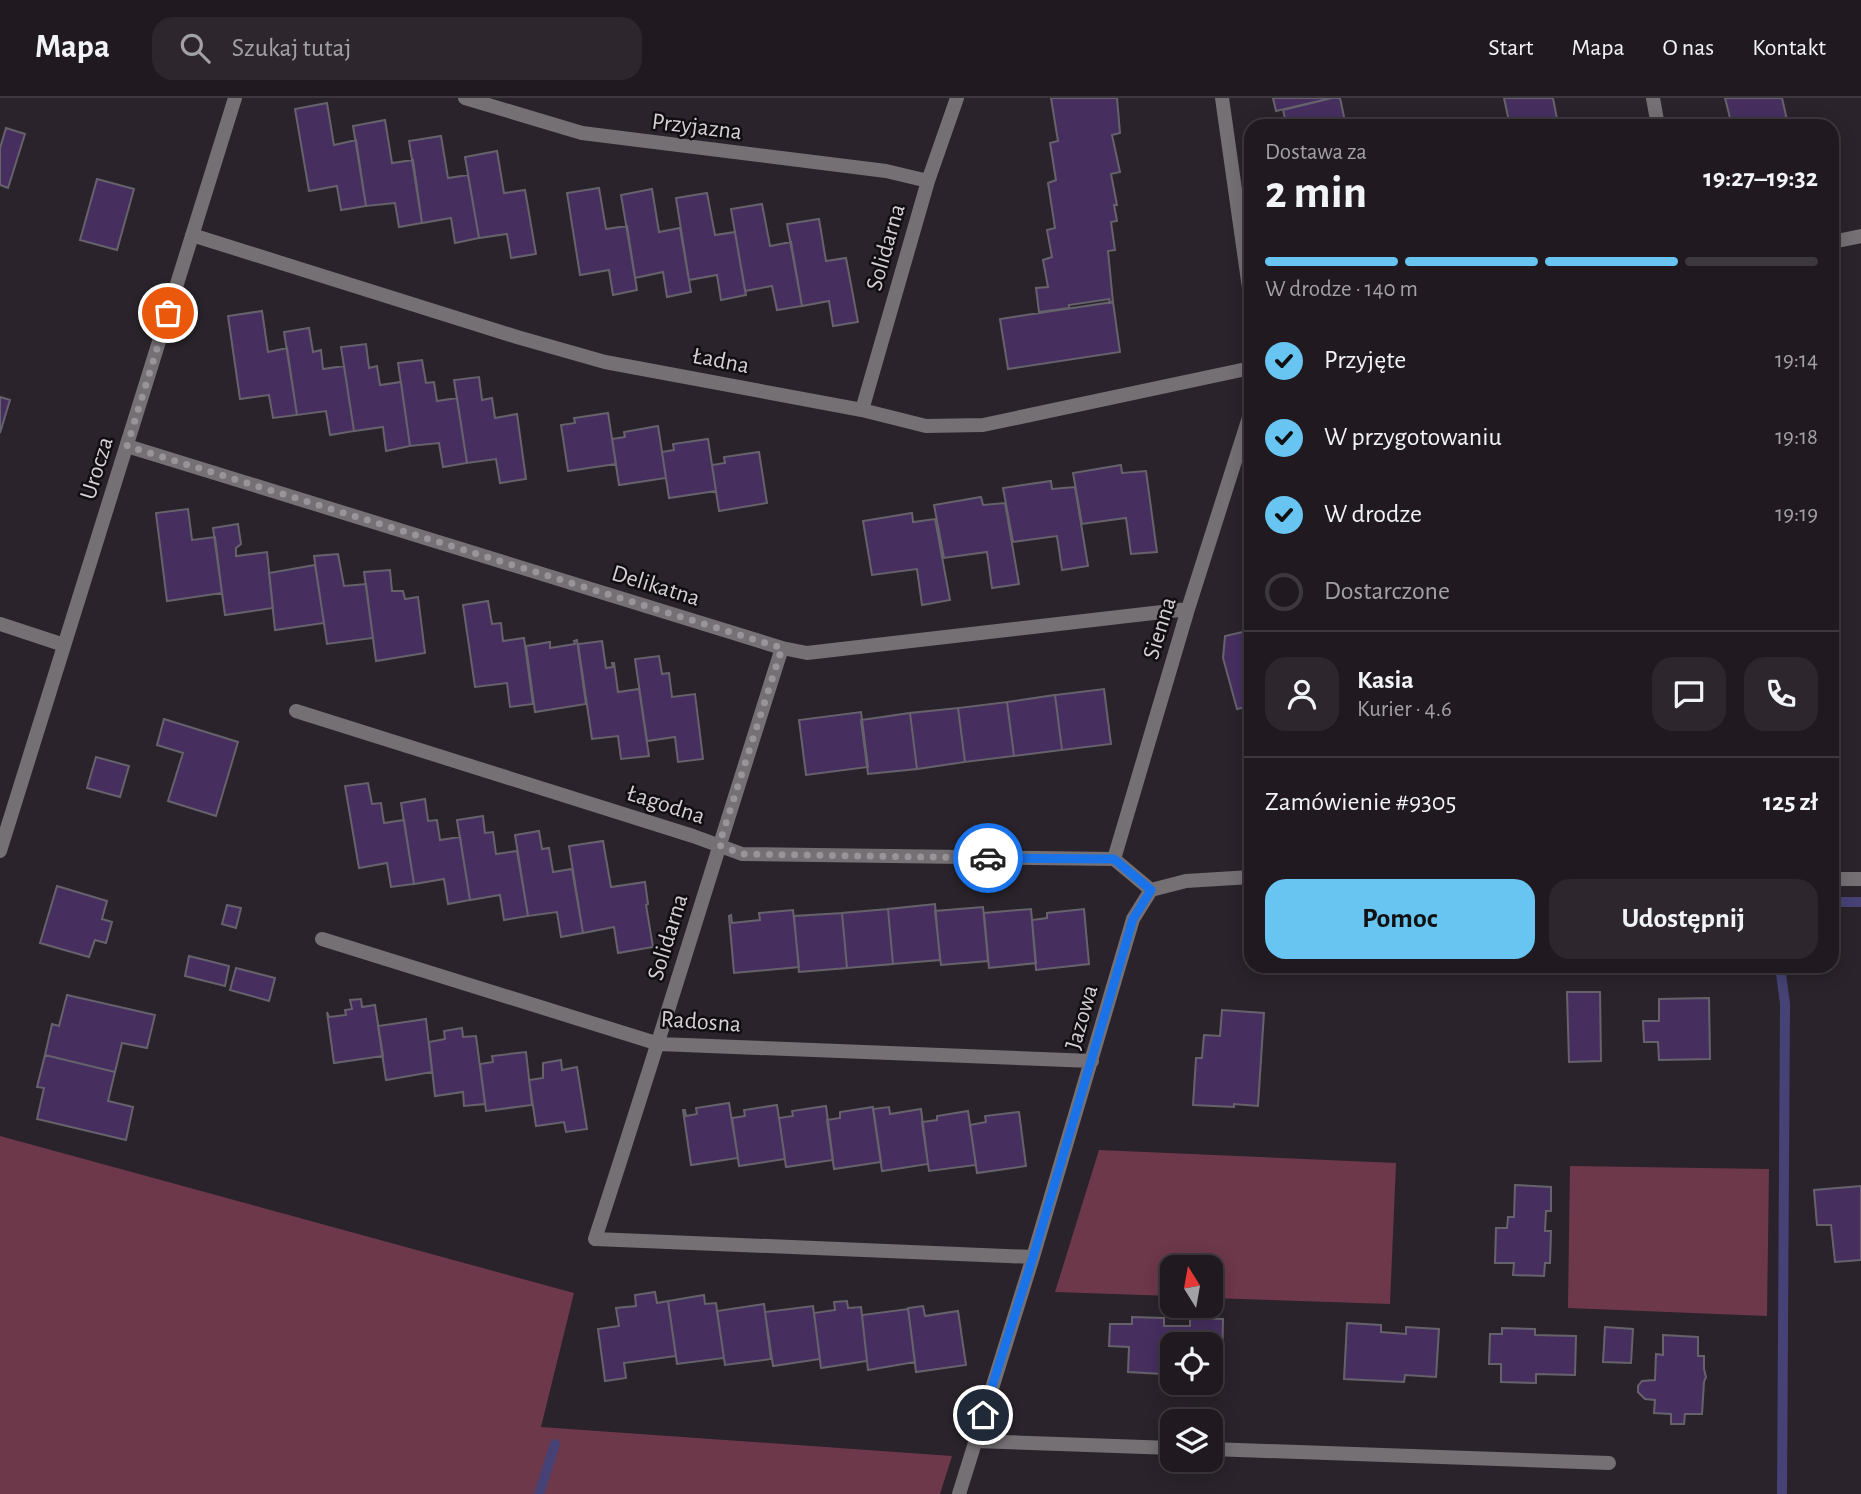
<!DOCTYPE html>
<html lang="pl">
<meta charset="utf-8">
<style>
:root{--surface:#201a20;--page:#2d272d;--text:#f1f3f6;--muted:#a2a1a5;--line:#3d383e;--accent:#68c4f0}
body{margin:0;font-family:"Alegreya Sans",sans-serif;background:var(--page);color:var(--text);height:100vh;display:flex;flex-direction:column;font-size:26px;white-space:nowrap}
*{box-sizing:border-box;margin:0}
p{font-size:23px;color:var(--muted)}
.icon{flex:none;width:38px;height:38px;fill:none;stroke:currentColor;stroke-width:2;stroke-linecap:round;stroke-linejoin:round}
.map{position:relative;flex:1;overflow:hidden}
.panel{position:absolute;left:1244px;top:21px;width:595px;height:854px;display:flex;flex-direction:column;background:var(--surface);border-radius:21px;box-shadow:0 4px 18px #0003,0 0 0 2px var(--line)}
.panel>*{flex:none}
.needle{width:46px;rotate:349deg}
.controls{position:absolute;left:1160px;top:1157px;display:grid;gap:14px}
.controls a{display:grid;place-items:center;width:63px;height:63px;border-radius:14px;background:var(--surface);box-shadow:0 4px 18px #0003,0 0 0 2px var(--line);font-size:35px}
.pin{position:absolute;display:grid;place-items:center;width:60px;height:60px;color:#fff;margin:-30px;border:4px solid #fff;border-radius:50%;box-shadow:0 2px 7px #0007}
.courier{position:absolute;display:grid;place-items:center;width:70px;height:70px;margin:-35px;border:5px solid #1a73e8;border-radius:50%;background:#fff;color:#222;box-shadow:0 2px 9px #0007}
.headline em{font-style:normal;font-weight:700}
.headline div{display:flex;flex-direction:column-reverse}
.headline{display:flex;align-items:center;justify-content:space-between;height:119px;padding:0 21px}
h1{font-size:46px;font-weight:700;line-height:52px}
.bar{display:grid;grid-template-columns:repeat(4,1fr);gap:10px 7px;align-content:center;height:84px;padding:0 21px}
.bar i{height:9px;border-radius:5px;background:var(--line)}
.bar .on{background:var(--accent)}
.bar p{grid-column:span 4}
.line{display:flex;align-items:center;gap:18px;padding:0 21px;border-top:2px solid var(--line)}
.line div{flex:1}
.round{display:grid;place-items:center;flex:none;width:74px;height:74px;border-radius:21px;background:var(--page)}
ol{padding:0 21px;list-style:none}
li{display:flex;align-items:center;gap:21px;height:77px}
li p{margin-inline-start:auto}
li .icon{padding:7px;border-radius:50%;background:var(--accent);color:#111;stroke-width:4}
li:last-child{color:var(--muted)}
li i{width:38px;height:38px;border:4px solid var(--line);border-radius:50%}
.button{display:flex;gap:14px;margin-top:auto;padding:14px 21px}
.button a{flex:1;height:80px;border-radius:21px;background:var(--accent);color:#111;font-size:28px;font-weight:700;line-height:80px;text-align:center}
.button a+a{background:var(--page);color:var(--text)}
header{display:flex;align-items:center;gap:42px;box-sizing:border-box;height:98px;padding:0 35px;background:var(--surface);border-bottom:2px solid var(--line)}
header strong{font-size:33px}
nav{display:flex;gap:38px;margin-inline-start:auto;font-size:24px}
.search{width:490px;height:63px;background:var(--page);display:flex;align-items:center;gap:18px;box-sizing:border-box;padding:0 24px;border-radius:21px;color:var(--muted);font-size:26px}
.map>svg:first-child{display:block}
</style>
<header>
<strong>Mapa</strong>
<div class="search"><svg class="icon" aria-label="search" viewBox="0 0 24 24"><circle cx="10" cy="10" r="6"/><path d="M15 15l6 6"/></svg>Szukaj tutaj</div>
<nav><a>Start</a><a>Mapa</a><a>O nas</a><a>Kontakt</a></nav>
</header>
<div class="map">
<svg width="1861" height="1396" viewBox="0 0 1861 1396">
<rect width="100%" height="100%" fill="#2a232b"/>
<path fill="#6d384a" d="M0 1038 574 1195 541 1329 952 1358 940 1396H0Z
M1099 1052 1396 1065 1390 1206 1211 1200V1169H1172V1198L1055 1194Z
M1570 1068 1769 1071 1767 1218 1568 1210Z"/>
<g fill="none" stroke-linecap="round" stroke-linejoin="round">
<path stroke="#464275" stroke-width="10" d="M1832 804H1861
M1780 868 1785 906 1782 1396
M539 1396 555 1346"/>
</g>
<path fill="#462f5f" stroke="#66626c" stroke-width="2" d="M1051 0H1117L1120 35 1112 37 1120 74 1111 76 1117 107H1114L1117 123 1111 124 1115 152 1108 153 1113 204 1110 205 1109 201 1069 207V210L1039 214 1036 190 1048 189 1043 162 1052 159 1047 132 1055 130 1048 85 1056 82 1050 45 1058 43Z
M1273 0H1332L1276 13Z
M1332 0H1340L1346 28H1278V26L1286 25 1283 12Z
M1504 0H1553L1557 21 1526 28H1510Z
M1725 0H1782L1787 22 1751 28H1732Z
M327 5 334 47 356 42 366 108 341 112 337 88 309 93 295 11Z
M385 22 392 65 413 62 422 125 399 129 395 105 366 108 353 28Z
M6 30 25 36 8 90 0 87V50Z
M441 38 448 80 468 77 479 140 455 145 451 120 422 125 409 43Z
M497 53 504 95 525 92 536 156 511 160 507 136 479 140 465 59Z
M97 81 134 91 117 152 80 142Z
M599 90 606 131 627 128 637 192 613 197 609 172 580 177 567 95Z
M652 91 659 134 680 130 691 194 667 199 663 174 635 180 621 97Z
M707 95 715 137 735 134 746 197 721 202 717 177 689 182 676 100Z
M762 106 770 148 791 144 802 208 777 212 772 188 745 193 731 111Z
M819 121 826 163 846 160 858 224 833 228 829 203 802 208 787 126Z
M1113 204 1120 254 1008 271 1000 221Z
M262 213 268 254 287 250 297 317 273 320 269 297 240 301 228 218Z
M309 230 313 254 321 252 323 271 344 268 354 333 330 337 326 313 297 317 284 234Z
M366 246 369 270 377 268 380 287 401 284 410 348 386 353 383 329 354 333 341 249Z
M422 262 426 285 434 284 437 303 457 300 467 365 443 369 439 345 410 348 398 265Z
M479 279 482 302 492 300 495 320 517 316 526 381 500 385 496 361 467 365 454 282Z
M0 299 10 302 0 335Z
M608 315 616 366 568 373 561 327 575 325 574 320Z
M658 328 666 380 619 387 612 341 625 339 624 334Z
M708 341 716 393 669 400 662 354 674 352 673 346Z
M759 354 767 405 719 413 712 367 725 365 724 359Z
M1121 367 1122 375 1146 373 1157 454 1131 456 1126 420 1082 426 1073 375Z
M1051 383 1052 391 1075 389 1088 468 1062 472 1057 438 1013 444 1003 390Z
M981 399 983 407 1005 405 1019 486 992 490 987 454 944 460 934 407Z
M188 411 192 442 215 439 222 495 167 503 156 415Z
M912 415 913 424 935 421 950 502 922 507 917 471 872 477 863 423Z
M238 426 241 446 236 450V458L267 454 273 510 225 517 213 430Z
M338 456 344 488 366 486 373 540 327 546 314 458Z
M315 467 324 525 275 532 269 475Z
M390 472 392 493H403L405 501 418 499 425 555 376 563 364 474Z
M488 503 492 526 501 525 503 543 524 540 533 606 510 609 507 585 475 589 463 507Z
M1251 532V608L1237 611 1223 560 1225 538Z
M577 542 586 606 535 614 526 548 550 544V550L575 546 574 543Z
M602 543 606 570 613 569 612 565H614L618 594 639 591 649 658 621 661 618 638 592 641 578 546Z
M659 558 662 576 669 575 672 599 695 596 703 661 678 664 675 639 647 643 635 561Z
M1104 591 1111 646 1062 652 1055 597Z
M1055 597 1062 652 1014 658 1007 604Z
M1007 604 1014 658 965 664 958 610Z
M958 610 965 664 917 671 910 615Z
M861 614 868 669 806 677 799 622Z
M910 615 917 671 868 676 861 622Z
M164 621 238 644 216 718 168 703 183 655 157 647Z
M96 659 129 668 120 699 87 690Z
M368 685 372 706 381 705 384 725 404 722 414 786 391 789 387 765 359 770 345 688Z
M425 701 428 723 437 722 440 742 460 739 470 802 448 806 444 781 414 786 401 705Z
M483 718 485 735 493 734 496 756 517 753 528 818 504 822 500 797 470 802 457 722Z
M539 733 542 751 549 750 553 774 572 771 583 835 561 839 557 814 528 818 515 737Z
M603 743 611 789 645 784 648 806 646 807 653 849 618 855 614 829 583 835 569 748Z
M57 788 107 803 102 821 112 824 106 845 95 842 89 859 40 845Z
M935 806 940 862 893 866 888 811Z
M227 807 241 810 236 830 222 826Z
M983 809 988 863 941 867 935 813Z
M888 811 893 866 847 870 842 815Z
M1031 811 1036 865 989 870 984 815Z
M1084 811 1089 866 1036 872 1032 822 1047 820V815Z
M793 812 799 869 734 875 729 818 731 817 732 825 760 822 759 815Z
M842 815 847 870 799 874 794 818Z
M189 858 229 868 225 888 185 878Z
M236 870 275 880 269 903 230 892Z
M1567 894H1600L1601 963 1569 964Z
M67 897 155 917 147 950 122 945 115 974 45 957 52 926 59 928Z
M1709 900 1710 961 1659 962 1658 944H1644L1643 923H1659V901Z
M361 901 362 909 375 907 383 958 334 965 327 914 329 919 346 917 345 912 352 911 350 902Z
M1222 912 1264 915 1258 1008 1234 1006V1009L1193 1007 1196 960H1202L1204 937 1220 938Z
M426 921 432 974 386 982 378 928Z
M462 930 463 939 476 938 485 1006 464 1008 463 994 435 998 429 944 445 941 444 933Z
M526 954 532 1007 486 1013 480 966 493 964 492 958Z
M45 957 115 974 108 1003 133 1009 126 1042 37 1021 44 990 37 989Z
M561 962 562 972 577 969 587 1031 566 1034 564 1024 536 1028 529 982 543 980V965Z
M729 1005 738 1060 691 1067 683 1012H685L686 1018 697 1016 696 1010Z
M777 1007 785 1061 739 1068 732 1020 745 1018 744 1012Z
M826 1008 833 1062 786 1069 779 1020 793 1018 792 1013Z
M873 1009 881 1064 834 1071 827 1022 840 1020V1014Z
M889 1009 890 1016 921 1011 928 1066 882 1073 873 1011Z
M968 1013 976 1067 929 1073 922 1024 937 1022V1018Z
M1019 1014 1026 1068 977 1075 970 1027 986 1024 985 1018Z
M1515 1087 1551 1089V1113H1546L1545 1133H1551L1550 1165H1545L1544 1178 1513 1177 1514 1165H1495L1496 1130H1507L1508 1119H1514Z
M1861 1088V1162L1835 1164 1831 1127H1817L1814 1092Z
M655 1194 657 1205 668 1203 676 1258 624 1265 626 1280 605 1283 598 1231 619 1228 616 1210 636 1208 635 1197Z
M704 1197 705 1206 716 1205 724 1260 677 1266 668 1203Z
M847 1203 848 1210 861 1209 867 1263 821 1270 814 1215 835 1212 834 1204Z
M764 1206 771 1261 725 1267 717 1213Z
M813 1208 820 1261 773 1268 765 1214Z
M923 1208 925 1218 958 1213 966 1267 916 1274 908 1210Z
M908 1211 915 1264 868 1272 862 1217Z
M1132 1219 1164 1220V1228H1190V1220L1223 1221 1222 1270H1211V1246H1172V1262H1162V1276L1128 1274 1129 1249 1109 1248 1110 1226H1132Z
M1347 1225 1381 1227V1234L1406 1236V1229L1439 1231 1436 1279 1405 1277 1404 1284 1344 1281Z
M1605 1229 1633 1231 1631 1265 1603 1264Z
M1502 1230 1535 1231V1237L1576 1238 1575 1277 1536 1276V1285L1501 1284V1266H1489L1490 1236H1502Z
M1663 1237 1698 1239V1258H1704V1271L1706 1279 1704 1284 1702 1316H1685L1684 1326H1671V1316L1654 1315 1655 1302 1645 1301 1638 1294V1288L1642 1283 1655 1282 1656 1256 1663 1257Z"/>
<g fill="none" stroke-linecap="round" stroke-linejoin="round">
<path stroke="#757073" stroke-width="14" d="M0 526 64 547
M975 1343 1172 1350
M1211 1351 1609 1365"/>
<path stroke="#757073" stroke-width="14" d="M465 0 582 35 886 73 928 83
M1222 0 1251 204
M1653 0 1658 28
M192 137 517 239 605 264 862 312 926 328 983 327 1251 270
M1832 144 1861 138
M862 312 928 83 957 0
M127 348 782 550 807 555 1188 511
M782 550C719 747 659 945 595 1141L1033 1159
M296 613 693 738 742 756 1114 761 1151 792
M0 753 235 0
M1114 761 1188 511 1251 313
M1832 781H1861
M322 841 659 946 1092 963
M959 1396 1033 1159 1133 821 1151 792 1186 783 1251 779"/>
</g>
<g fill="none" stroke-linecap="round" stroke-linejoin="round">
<path stroke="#99939a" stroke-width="7" stroke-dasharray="0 12.6" d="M168 215 127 348 782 550 719 747 742 756 988 760"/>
<path stroke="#1a73e8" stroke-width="9" d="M983 1317 1033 1159 1133 821 1151 792 1114 761 988 760"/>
</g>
<g text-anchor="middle" stroke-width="5" stroke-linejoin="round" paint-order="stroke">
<g font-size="24" fill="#d5d0d5" stroke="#110e11">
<text transform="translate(697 28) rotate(7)" y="8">Przyjazna</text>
<text transform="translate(885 149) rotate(-74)" y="8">Solidarna</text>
<text transform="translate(721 262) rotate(11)" y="8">Ładna</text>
<text transform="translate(96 370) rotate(-73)" y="8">Urocza</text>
<text transform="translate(656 487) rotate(17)" y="8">Delikatna</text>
<text transform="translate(1159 530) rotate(-73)" y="8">Sienna</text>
<text transform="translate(666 706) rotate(18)" y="8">Łagodna</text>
<text transform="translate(667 839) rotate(-73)" y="8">Solidarna</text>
<text transform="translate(1081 919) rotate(-74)" y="8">Jazowa</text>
<text transform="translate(701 923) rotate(4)" y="8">Radosna</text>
</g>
</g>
</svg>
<div class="controls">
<a><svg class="needle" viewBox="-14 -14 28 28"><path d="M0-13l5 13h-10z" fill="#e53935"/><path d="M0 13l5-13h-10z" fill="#a2a1a5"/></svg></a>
<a><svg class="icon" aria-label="locate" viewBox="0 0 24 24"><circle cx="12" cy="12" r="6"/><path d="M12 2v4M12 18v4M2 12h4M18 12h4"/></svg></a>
<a><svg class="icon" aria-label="layers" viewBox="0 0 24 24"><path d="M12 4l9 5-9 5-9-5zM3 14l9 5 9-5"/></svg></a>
</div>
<div class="pin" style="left:168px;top:215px;background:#ea580c"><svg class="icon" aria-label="bag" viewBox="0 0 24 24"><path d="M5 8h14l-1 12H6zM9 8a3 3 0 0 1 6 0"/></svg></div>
<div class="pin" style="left:983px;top:1317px;background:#1f2937"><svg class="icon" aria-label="home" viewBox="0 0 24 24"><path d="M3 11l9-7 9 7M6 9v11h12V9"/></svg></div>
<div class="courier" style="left:988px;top:760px"><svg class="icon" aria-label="car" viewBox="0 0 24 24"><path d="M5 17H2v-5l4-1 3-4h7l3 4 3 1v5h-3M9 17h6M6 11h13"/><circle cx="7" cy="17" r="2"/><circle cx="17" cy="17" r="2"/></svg></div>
<section class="panel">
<div class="headline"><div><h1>2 min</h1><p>Dostawa za</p></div><em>19:27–19:32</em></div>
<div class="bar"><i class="on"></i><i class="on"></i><i class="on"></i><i></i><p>W drodze · 140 m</p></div>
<ol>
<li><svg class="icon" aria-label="check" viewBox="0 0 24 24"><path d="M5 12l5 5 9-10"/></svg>Przyjęte<p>19:14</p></li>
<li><svg class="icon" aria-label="check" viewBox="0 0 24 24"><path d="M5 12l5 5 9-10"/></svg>W przygotowaniu<p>19:18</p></li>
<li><svg class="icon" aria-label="check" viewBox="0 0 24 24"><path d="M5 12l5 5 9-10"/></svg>W drodze<p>19:19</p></li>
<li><i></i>Dostarczone</li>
</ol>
<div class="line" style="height:126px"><a class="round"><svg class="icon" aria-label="person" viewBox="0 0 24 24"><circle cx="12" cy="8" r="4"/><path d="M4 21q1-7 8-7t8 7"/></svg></a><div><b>Kasia</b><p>Kurier · 4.6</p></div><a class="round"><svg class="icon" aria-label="chat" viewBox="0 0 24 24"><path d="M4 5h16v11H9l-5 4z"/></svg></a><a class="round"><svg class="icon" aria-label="phone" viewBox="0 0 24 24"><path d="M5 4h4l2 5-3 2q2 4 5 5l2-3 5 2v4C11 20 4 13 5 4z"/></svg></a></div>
<div class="line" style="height:91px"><div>Zamówienie #9305</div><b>125 zł</b></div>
<div class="button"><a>Pomoc</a><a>Udostępnij</a></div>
</section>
</div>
